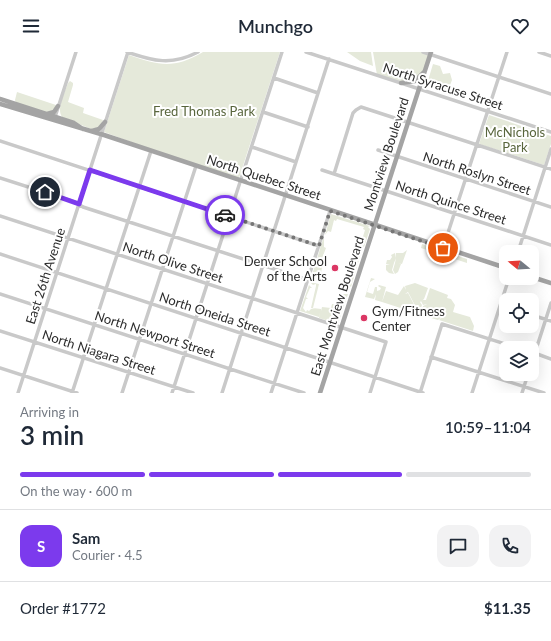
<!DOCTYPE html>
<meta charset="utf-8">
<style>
:root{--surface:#fff;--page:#f2f2f3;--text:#1f2937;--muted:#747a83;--line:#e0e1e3;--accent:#7c3aed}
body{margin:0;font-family:Lato,sans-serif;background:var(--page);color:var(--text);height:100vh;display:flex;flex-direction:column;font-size:15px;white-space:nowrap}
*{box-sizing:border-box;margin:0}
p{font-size:13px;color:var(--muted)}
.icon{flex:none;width:22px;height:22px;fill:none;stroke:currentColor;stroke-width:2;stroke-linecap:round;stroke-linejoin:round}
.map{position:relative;height:341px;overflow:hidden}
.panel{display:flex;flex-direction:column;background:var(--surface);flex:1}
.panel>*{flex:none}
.needle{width:26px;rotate:288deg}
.controls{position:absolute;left:499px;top:193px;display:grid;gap:8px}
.controls a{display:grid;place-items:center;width:40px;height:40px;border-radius:8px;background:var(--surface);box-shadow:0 4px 16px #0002;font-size:20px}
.pin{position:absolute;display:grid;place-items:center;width:34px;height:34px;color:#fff;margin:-17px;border:2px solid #fff;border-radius:50%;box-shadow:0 1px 4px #0007}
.courier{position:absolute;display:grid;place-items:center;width:40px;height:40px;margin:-20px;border:3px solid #7c3aed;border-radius:50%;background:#fff;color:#222;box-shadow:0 1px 5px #0007}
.head em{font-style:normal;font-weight:600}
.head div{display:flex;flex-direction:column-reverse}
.head{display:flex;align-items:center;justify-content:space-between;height:68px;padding:0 20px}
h1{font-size:26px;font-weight:600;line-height:30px}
.bar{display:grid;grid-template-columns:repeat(4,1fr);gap:6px 4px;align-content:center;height:48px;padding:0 20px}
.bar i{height:5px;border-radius:3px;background:var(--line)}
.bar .current{background:var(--accent)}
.bar p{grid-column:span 4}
.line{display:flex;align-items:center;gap:10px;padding:0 20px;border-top:1px solid var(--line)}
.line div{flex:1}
.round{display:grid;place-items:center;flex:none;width:42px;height:42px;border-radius:12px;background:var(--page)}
header{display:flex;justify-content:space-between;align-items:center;height:52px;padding:0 20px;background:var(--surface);font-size:18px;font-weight:600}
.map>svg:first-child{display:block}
</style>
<header><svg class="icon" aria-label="menu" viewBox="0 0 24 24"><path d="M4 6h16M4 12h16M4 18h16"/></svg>Munchgo<svg class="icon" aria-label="heart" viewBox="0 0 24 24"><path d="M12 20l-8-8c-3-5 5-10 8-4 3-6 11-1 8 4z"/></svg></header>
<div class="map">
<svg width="551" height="341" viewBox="0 0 551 341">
<rect width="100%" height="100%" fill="#fff"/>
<path fill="#e5e9da" d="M203 0H280L239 126 142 94 104 80 129 3C160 14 174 17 203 0Z
M347 0H371L373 14 360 9Z
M373 0H423L430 3 420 25 406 31 377 23Z
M433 12 440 14 443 22 450 21 452 28 449 36 451 39 453 40 452 43 428 34 427 32Z
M70 29 73 31V33L68 50 84 56 83 61 103 68 101 73 94 77H91L62 65C56 56 65 40 68 31Z
M17 40 56 53 55 56 49 61 16 51 15 48Z
M489 63 551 84V92L544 113 479 92Z
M331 162 370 174 368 175 370 177 364 195H363L364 189 362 195 358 193 361 191 365 178 363 177 364 175 337 167 336 169 334 168 331 180 328 179 325 183Z
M323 187H324V195L326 196 321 209 323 210 321 221H318L315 226 314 231 319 232 313 256 321 257V259L322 255 331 256 332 252 337 253 341 242H348L338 272 319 266 320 260 319 265 300 259 309 233 312 236H310L306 245 308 247H306L303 256 306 260 307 258 309 259 311 257H315L311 256 316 234V232L313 233 310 230Z
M422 192 467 207V211L421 196Z
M357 198 361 201 351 235 346 231 350 220H352L353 217 350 216 354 199Z
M407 198 402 212 398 211 401 212 398 220 395 222 393 218 395 211H398H395L396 206 394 211H391H394L392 218 394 222 389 221 386 218V213L390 212H386L387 208H390L392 205 391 203 395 201 396 206V201H403Z
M371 226 375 227 370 230 367 240 373 242 375 235H377V239L380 238 381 236 378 234 379 233 386 235 382 250 375 248 376 242 374 247 365 245Z
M415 231 428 236 424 247 420 250 422 253 419 261 408 240 405 242 408 241 419 262 382 250 386 239 398 243 404 234 406 238 405 234Z
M430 236 448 243 447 246 451 247 455 253 453 260 470 265 474 274 473 279 439 268 442 265 438 268 421 263 423 254 427 252 423 253 421 249 423 248H426Z"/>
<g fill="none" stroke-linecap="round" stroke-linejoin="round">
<path stroke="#c9c9c9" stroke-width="3.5" d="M127 0C153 9 172 14 198 0
M306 0 551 80
M423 0 551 42
M539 0 551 4
M274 26 318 41
M263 60 308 75
M55 65 76 0
M0 89 319 194
M252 95 296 110
M378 98 551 155
M322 118 551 193
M334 122 353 61 356 58 361 55 551 117
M0 126 75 150 83 155 308 228
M0 164 386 290 370 341
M443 196 507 0
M518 200 551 97
M0 202 423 341
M0 242 304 341
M532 263 551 269
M0 279 193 341
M532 300 551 307
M431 305 544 341
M532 310 551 251
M0 316 77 341
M18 341 128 0
M72 341 151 99
M122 341 196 114
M172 341 282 0
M222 341 329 7
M271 341 330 159
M420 341 442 272 518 296
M472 341 509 226
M522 341 528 322"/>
<path stroke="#a4a4a4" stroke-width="4.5" d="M401 31 415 29 424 20
M0 47 74 71 83 77
M0 52 104 83 506 216
M47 62 54 60 58 54
M92 79 99 77 105 70
M532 225 551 231
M320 341 431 0"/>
</g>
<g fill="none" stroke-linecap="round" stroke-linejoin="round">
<path stroke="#767676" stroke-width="4" stroke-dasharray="0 7.2" d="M225 163 319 194 330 159 443 196"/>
<path stroke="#7c3aed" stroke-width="5" d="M45 140 79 152 90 118 225 163"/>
</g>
<g fill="#db3664" stroke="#fff" stroke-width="1.5">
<circle cx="335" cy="216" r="4"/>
<circle cx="364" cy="266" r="4"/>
</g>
<g text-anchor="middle" stroke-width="4" stroke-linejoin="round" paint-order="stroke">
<g font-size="13" fill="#2c2c2c" stroke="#fff">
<text transform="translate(443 34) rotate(18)" y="5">North Syracuse Street</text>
<text transform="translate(386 102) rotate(-72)" y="5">Montview Boulevard</text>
<text transform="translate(477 121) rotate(18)" y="5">North Roslyn Street</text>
<text transform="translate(264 125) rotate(18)" y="5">North Quebec Street</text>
<text transform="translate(451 150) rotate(18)" y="5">North Quince Street</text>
<text transform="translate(173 210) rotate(18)" y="5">North Olive Street</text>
<text transform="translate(45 224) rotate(-72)" y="5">East 26th Avenue</text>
<text transform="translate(337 254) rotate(-72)" y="5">East Montview Boulevard</text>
<text transform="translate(215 262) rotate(18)" y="5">North Oneida Street</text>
<text transform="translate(155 282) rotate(18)" y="5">North Newport Street</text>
<text transform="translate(99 300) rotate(18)" y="5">North Niagara Street</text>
</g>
<g font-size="13" fill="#58653c" stroke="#fff">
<text x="204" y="64">Fred Thomas Park</text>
<text x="515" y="85">McNichols<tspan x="515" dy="15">Park</tspan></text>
</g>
<g font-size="13" fill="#2c2c2c" stroke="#fff" text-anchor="end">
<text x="327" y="214">Denver School<tspan x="327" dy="15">of the Arts</tspan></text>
<text x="372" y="264" text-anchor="start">Gym/Fitness<tspan x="372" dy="15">Center</tspan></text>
</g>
</g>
</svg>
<div class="controls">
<a><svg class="needle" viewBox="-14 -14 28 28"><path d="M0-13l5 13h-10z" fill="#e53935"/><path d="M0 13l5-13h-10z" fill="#747a83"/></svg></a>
<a><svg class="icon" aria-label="locate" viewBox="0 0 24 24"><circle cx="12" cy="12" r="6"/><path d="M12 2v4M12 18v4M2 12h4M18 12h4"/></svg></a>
<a><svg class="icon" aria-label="layers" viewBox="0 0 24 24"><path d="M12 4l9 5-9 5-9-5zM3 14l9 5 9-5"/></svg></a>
</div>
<div class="pin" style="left:443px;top:196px;background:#ea580c"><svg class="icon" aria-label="bag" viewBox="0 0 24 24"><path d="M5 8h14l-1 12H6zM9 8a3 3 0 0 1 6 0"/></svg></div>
<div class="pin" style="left:45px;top:140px;background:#1f2937"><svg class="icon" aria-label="home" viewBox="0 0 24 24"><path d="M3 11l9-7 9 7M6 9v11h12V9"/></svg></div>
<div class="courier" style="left:225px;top:163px"><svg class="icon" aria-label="car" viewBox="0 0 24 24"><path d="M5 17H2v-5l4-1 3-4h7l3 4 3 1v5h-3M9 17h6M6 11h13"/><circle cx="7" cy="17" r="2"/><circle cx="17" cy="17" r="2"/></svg></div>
</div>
<section class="panel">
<div class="head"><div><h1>3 min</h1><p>Arriving in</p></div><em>10:59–11:04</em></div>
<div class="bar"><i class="current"></i><i class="current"></i><i class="current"></i><i></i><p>On the way · 600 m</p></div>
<div class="line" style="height:72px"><b class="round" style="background:var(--accent);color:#fff">S</b><div><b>Sam</b><p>Courier · 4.5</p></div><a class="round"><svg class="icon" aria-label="chat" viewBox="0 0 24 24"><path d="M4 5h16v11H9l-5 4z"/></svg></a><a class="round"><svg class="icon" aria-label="phone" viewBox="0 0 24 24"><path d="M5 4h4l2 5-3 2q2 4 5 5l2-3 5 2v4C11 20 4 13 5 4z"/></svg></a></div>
<div class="line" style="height:52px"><div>Order #1772</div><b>$11.35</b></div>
</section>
